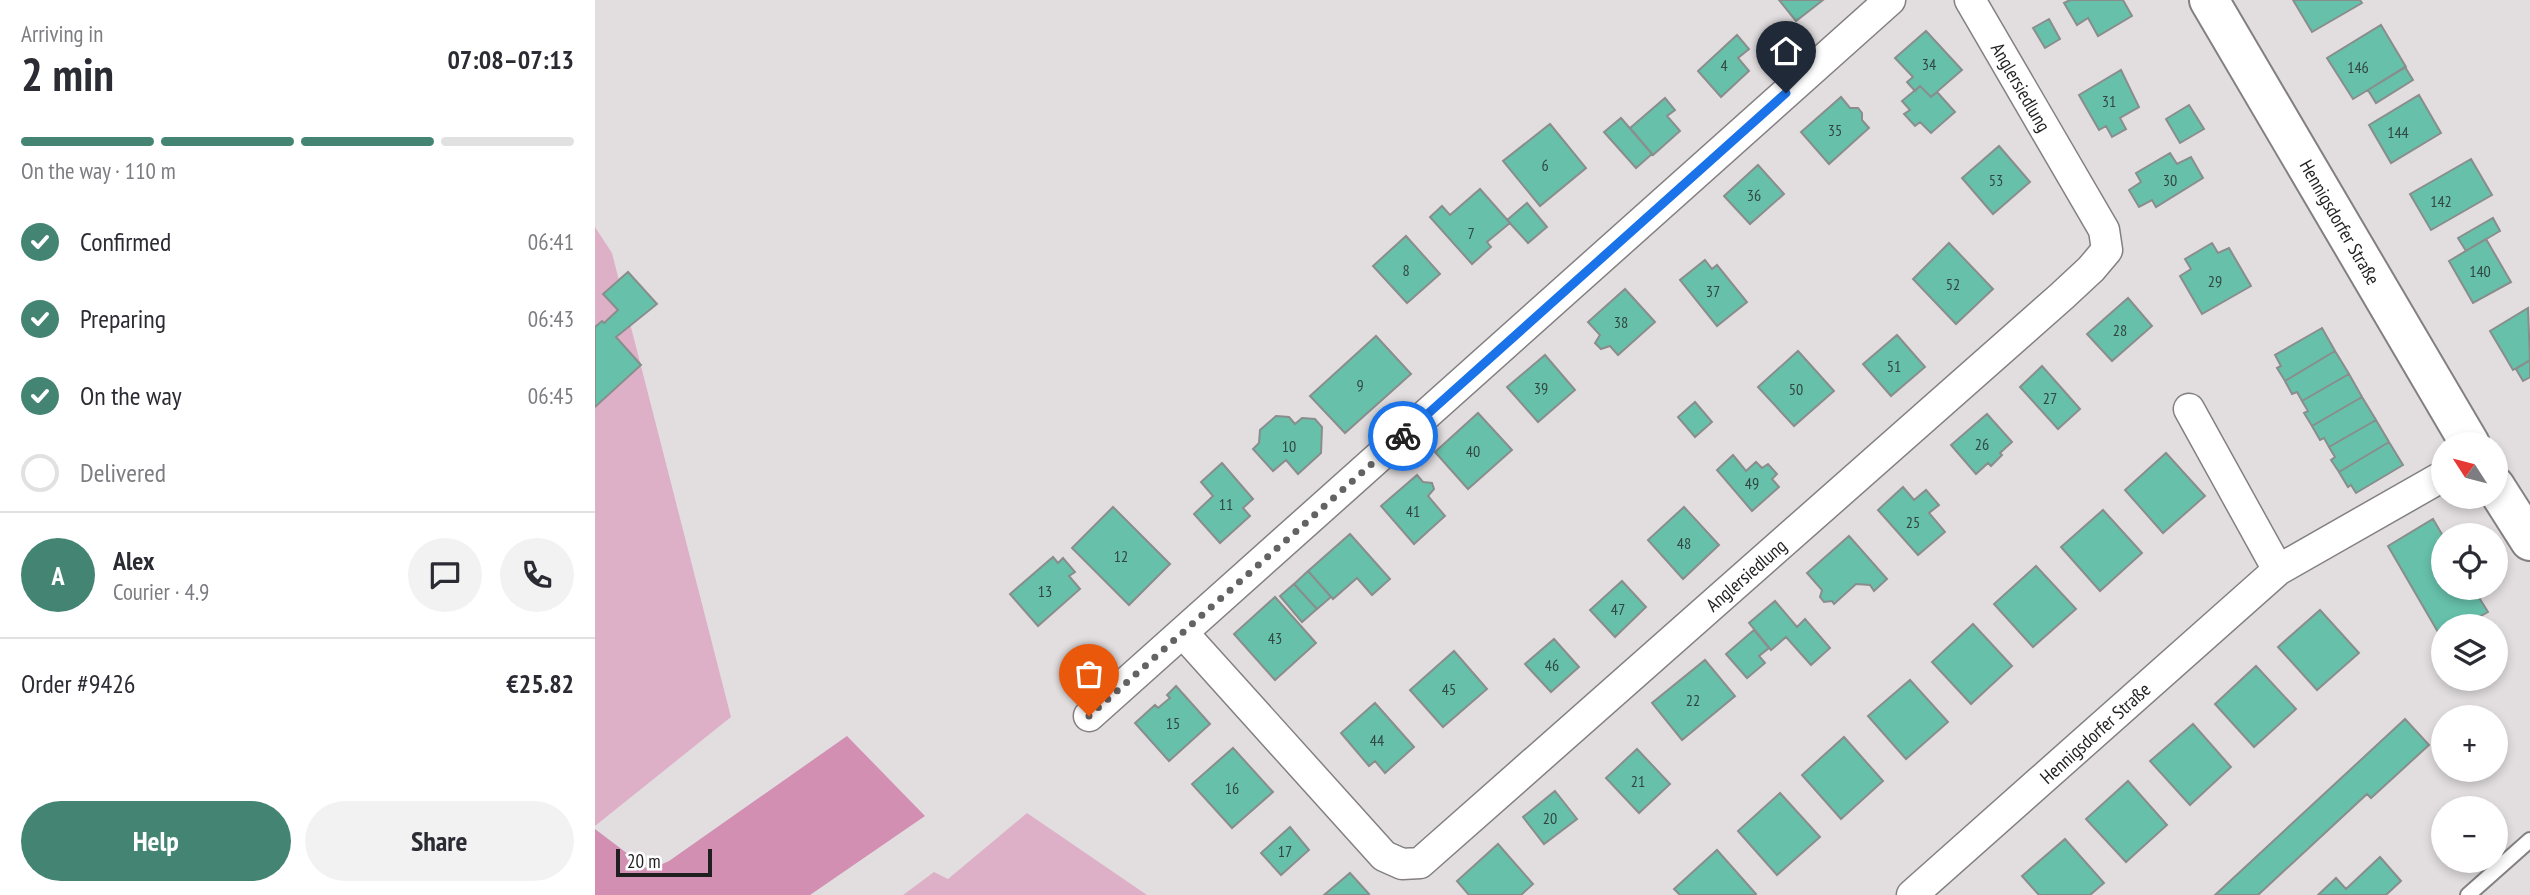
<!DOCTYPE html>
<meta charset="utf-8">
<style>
:root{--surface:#fff;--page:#f2f2f3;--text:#2b2b33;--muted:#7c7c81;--line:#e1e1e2;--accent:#438473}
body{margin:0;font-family:"PT Sans Narrow",sans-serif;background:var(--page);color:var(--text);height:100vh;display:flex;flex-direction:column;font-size:26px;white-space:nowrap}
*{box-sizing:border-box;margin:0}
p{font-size:23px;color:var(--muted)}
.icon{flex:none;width:38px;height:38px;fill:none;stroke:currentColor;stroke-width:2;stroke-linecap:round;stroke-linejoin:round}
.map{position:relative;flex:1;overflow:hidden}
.side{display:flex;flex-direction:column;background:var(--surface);width:595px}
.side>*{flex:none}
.needle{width:46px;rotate:306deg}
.buttons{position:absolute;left:1836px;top:432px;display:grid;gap:14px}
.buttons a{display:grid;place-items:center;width:77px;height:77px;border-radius:50%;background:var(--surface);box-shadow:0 4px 10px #0003;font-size:35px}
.scale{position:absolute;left:21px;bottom:18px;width:96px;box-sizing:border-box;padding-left:7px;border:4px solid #201f1f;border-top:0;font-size:19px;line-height:24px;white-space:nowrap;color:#201f1f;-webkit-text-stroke:5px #fff;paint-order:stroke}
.pin{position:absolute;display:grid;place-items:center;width:60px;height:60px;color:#fff;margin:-72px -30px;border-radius:50% 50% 50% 0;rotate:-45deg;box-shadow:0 0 7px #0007}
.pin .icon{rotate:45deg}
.courier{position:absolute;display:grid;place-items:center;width:70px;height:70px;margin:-35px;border:5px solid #1a73e8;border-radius:50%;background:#fff;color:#222;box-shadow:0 2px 9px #0007}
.headline em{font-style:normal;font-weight:700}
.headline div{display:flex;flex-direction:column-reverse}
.headline{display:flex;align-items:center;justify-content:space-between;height:119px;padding:0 21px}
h1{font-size:46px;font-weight:700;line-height:52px}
.bar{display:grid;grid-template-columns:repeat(4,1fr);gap:10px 7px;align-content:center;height:84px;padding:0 21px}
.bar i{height:9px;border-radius:5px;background:var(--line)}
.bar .on{background:var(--accent)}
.bar p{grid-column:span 4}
.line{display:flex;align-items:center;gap:18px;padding:0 21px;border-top:2px solid var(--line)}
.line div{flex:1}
.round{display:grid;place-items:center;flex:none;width:74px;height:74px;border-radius:37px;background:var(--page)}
ol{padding:0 21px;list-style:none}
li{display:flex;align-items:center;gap:21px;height:77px}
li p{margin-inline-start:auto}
li .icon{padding:7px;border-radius:50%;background:var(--accent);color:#fff;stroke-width:4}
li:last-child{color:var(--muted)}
li i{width:38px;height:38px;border:4px solid var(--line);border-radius:50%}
.action{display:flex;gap:14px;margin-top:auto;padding:14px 21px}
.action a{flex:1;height:80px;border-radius:42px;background:var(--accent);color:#fff;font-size:28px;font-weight:700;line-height:80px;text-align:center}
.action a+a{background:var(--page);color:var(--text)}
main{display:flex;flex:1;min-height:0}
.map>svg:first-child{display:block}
</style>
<main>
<section class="side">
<div class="headline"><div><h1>2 min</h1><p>Arriving in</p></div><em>07:08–07:13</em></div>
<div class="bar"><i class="on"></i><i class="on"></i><i class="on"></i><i></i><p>On the way · 110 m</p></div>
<ol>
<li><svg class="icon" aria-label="check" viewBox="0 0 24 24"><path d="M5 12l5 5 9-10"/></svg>Confirmed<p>06:41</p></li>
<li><svg class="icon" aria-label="check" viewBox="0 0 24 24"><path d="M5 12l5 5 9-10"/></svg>Preparing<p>06:43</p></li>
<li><svg class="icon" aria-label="check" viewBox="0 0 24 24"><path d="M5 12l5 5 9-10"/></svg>On the way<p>06:45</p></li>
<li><i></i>Delivered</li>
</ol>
<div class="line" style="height:126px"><b class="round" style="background:var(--accent);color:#fff">A</b><div><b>Alex</b><p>Courier · 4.9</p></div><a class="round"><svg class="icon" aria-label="chat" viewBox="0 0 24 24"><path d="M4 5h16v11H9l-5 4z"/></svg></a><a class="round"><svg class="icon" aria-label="phone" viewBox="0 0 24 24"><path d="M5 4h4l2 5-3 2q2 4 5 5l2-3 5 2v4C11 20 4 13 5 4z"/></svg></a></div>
<div class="line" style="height:91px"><div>Order #9426</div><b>€25.82</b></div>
<div class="action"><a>Help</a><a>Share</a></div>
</section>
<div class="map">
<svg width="1935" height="895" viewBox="0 0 1935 895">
<rect width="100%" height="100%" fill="#e2dee0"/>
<path fill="#ddb0c7" d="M0 227 17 253 136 717 0 826Z
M432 813 552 895H308L339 872 353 879Z"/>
<path fill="#d28fb2" d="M252 736 330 816 215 895H0V829L54 870 74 861Z"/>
<path fill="#66c0aa" stroke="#898d8c" stroke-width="2" d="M1184 0H1228L1201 21Z
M1475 0H1528L1537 16 1503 36 1493 18 1482 25 1469 3Z
M1698 0H1765L1767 3 1717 32Z
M1454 19 1465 39 1450 48 1438 28Z
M1786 25 1811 67 1758 99 1732 58Z
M1331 31 1367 70 1336 97 1325 86 1320 91 1312 82 1318 77 1300 58Z
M1142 35 1154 49 1143 58 1154 71 1126 97 1103 71Z
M1810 67 1818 80 1781 103 1773 90Z
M1526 70 1544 107 1525 118 1531 129 1517 137 1511 126 1504 130 1484 95Z
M1325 86 1336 97 1342 92 1360 112 1336 133 1325 122 1320 126 1309 114 1315 110 1307 101Z
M1824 95 1846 133 1796 163 1774 125Z
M1246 97 1255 108H1263L1267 113V120L1274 128 1234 164 1206 132Z
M1070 98 1080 110 1072 116 1085 131 1058 155 1035 128Z
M1594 105 1609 129 1585 143 1571 119Z
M1026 118 1057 154 1041 168 1009 132Z
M955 124 991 168 945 206 908 161Z
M1404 146 1435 182 1398 214 1367 178Z
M1575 153 1582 164 1596 157 1608 178 1561 207 1557 200 1544 207 1534 190 1546 182 1541 173Z
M1876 159 1897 195 1836 230 1815 194Z
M1163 165 1189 194 1155 224 1129 196Z
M885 189 915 223 892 242 896 247 877 264 835 217 847 206 855 215Z
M932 203 952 227 933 243 912 220Z
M1898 218 1905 231 1871 251 1863 238Z
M811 236 845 274 812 303 778 266Z
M1891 239 1916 282 1878 303 1854 261Z
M1354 243 1398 289 1361 324 1318 279Z
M1617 243 1623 253 1634 248 1656 286 1607 314 1585 276 1596 269 1590 259Z
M1110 260 1117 269 1122 265 1152 302 1122 326 1085 280Z
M33 272 62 304 21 337 46 365 0 407V327L7 321 9 323 23 310 8 294Z
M1030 289 1060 322 1023 355 1015 346 1006 349 1000 343 1005 335 993 322Z
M1533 298 1557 326 1517 361 1492 334Z
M1933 308 1935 360 1918 370 1895 331Z
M1727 328 1740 351 1690 381 1682 368 1686 366 1680 355Z
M1302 335 1330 367 1296 396 1268 364Z
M781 336 816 374 750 433 715 396Z
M1203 351 1239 391 1199 426 1163 387Z
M1740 351 1754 374 1707 401 1702 392 1697 394 1690 381Z
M950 355 980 390 943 422 912 387Z
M1935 360V377L1928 381 1921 369Z
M1447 366 1485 409 1463 429 1425 387Z
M1754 374 1767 397 1717 426 1709 413 1713 411 1707 401Z
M1767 397 1781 420 1734 447 1729 438 1725 440 1717 426Z
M1100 402 1117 422 1100 437 1083 417Z
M883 413 917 450 873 489 840 452Z
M1392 414 1417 442 1405 453 1407 455 1396 466 1393 463 1381 474 1356 445Z
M681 416 694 417 700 424 707 418 720 419 727 427 726 453 703 474 691 460 678 471 658 449 664 443 665 430Z
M1781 420 1794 442 1744 472 1736 460 1740 457 1734 447Z
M1794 442 1808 465 1761 493 1756 485 1753 487 1744 472Z
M1571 453 1610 496 1568 533 1530 490Z
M1138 455 1151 471 1161 462 1167 468 1173 464 1182 474 1177 479 1184 487 1157 511 1122 470Z
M627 463 658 499 648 508 655 516 625 543 599 514 618 496 606 482Z
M822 475 828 482 837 483 839 489 833 496 850 516 819 544 786 506Z
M1308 487 1319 500 1331 490 1344 505 1334 513 1350 532 1323 555 1283 510Z
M518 507 575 564 534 605 477 548Z
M1089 507 1124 545 1088 579 1053 540Z
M1508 510 1547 553 1505 591 1466 547Z
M1838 519 1848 536V588H1878L1893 612 1868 626H1848L1847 639 1793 546Z
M755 534 795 579 777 595 762 578 738 599 713 571Z
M1254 536 1292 579 1279 591 1275 585 1261 584 1239 604 1237 601 1229 602 1225 597 1227 590 1212 573Z
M458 557 463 563 468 558 480 572 474 576 485 589 443 626 415 594Z
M1441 566 1481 609 1438 647 1399 604Z
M713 571 736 597 722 609 699 584Z
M1027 581 1051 607 1020 637 995 610Z
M699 584 722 609 707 622 685 596Z
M680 597 721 643 680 680 639 634Z
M1180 601 1202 627 1210 619 1235 648 1216 665 1191 637 1176 650 1154 623Z
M1725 610 1764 653 1722 690 1683 647Z
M1378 624 1417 666 1376 704 1337 662Z
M1159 630 1174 648 1164 656 1170 663 1152 678 1131 654Z
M959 639 984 667 956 692 930 664Z
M859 651 892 689 848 727 815 690Z
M1110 660 1140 696 1087 740 1057 703Z
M1661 666 1701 709 1659 747 1620 704Z
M1315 680 1353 722 1311 759 1273 716Z
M581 686 615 724 574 761 540 723 560 705 563 708 575 698 572 695Z
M780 703 819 747 790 773 780 761 774 766 746 733Z
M1810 719 1834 745 1776 798 1772 794 1663 895H1620Z
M1598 724 1636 767 1595 805 1555 761Z
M1249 737 1288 781 1246 819 1207 775Z
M638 748 678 792 637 828 597 784Z
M1042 749 1075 784 1044 813 1011 778Z
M1533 781 1572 825 1531 862 1491 819Z
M960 791 982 819 949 844 928 817Z
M1185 793 1225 837 1182 875 1143 831Z
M695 827 714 850 686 875 666 853Z
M1470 839 1509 883 1495 895H1444L1427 876Z
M903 844 938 884 926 895H874L862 881Z
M1122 850 1161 894 1160 895H1085L1079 889Z
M1785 857 1806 881 1791 895H1723L1741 878 1751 889Z
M755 873 774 894 772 895H729Z"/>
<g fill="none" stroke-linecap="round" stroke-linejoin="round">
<defs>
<path id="service" d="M1873 895 1935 840"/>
<path id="minor" d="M1594 409 1683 570
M588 633 789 856 807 864 825 863 1467 296 1496 269 1512 250 1509 230 1375 0
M494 716 1295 0
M1317 895 1683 570 1848 476"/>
<path id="secondary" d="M1614 0 1875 444
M1900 486 1935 541"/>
</defs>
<use href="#service" stroke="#848082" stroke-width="18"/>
<use href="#minor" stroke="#848082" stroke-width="33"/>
<use href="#secondary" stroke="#848082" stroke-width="42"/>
<use href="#service" stroke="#fff" stroke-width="14"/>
<use href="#minor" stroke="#fff" stroke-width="30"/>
<use href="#secondary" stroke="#fff" stroke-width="38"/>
</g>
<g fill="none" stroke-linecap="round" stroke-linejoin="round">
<path stroke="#646263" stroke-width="7" stroke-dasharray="0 12.6" d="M494 716 808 436"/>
<path stroke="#1a73e8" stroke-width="9" d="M808 436 1191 93"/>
</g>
<g text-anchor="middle" stroke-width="5" stroke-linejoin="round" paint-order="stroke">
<g font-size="16" fill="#324742">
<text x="1334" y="70">34</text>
<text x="1129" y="71">4</text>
<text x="1763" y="73">146</text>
<text x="1514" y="107">31</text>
<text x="1240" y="136">35</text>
<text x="1803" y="138">144</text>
<text x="950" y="171">6</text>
<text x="1401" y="186">53</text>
<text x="1575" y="186">30</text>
<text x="1159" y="201">36</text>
<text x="1846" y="207">142</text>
<text x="876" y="239">7</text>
<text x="811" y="276">8</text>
<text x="1885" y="277">140</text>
<text x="1620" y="287">29</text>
<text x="1358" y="290">52</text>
<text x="1118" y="297">37</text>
<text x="1026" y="328">38</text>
<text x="1525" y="336">28</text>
<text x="1299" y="372">51</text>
<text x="765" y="391">9</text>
<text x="946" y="394">39</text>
<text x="1201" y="395">50</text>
<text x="1455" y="404">27</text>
<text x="1387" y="450">26</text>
<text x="694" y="452">10</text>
<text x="878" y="457">40</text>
<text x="1157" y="489">49</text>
<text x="631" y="510">11</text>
<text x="818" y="517">41</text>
<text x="1318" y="528">25</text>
<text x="1089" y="549">48</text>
<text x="526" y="562">12</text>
<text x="450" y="597">13</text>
<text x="1023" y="615">47</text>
<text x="680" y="644">43</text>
<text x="957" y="671">46</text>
<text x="854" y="695">45</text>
<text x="1098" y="706">22</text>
<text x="578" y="729">15</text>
<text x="782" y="746">44</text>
<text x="1043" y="787">21</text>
<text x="637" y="794">16</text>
<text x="955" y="824">20</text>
<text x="690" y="857">17</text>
</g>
<g font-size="19" fill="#201f1f" stroke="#fff">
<text transform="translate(1426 87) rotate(60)" y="7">Anglersiedlung</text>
<text transform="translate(1745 222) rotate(60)" y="7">Hennigsdorfer Straße</text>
<text transform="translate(1151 575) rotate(-41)" y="7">Anglersiedlung</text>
<text transform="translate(1500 733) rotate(-42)" y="7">Hennigsdorfer Straße</text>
</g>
</g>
</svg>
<div class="buttons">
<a><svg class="needle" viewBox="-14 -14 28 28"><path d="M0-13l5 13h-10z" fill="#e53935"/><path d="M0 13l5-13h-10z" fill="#7c7c81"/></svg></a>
<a><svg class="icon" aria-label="locate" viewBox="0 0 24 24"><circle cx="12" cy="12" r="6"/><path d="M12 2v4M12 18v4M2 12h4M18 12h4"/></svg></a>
<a><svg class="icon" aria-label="layers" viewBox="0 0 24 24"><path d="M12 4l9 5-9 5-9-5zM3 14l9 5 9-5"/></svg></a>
<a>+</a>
<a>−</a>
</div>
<div class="scale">20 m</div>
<div class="pin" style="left:494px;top:716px;background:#ea580c"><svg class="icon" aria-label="bag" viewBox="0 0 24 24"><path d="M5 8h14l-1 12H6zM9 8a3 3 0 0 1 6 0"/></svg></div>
<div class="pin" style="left:1191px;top:93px;background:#1f2937"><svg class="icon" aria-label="home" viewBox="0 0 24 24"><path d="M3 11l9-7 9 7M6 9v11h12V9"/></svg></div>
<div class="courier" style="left:808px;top:436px"><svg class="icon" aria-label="bike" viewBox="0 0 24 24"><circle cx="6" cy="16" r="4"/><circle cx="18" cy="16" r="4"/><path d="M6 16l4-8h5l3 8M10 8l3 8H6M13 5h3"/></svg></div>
</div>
</main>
